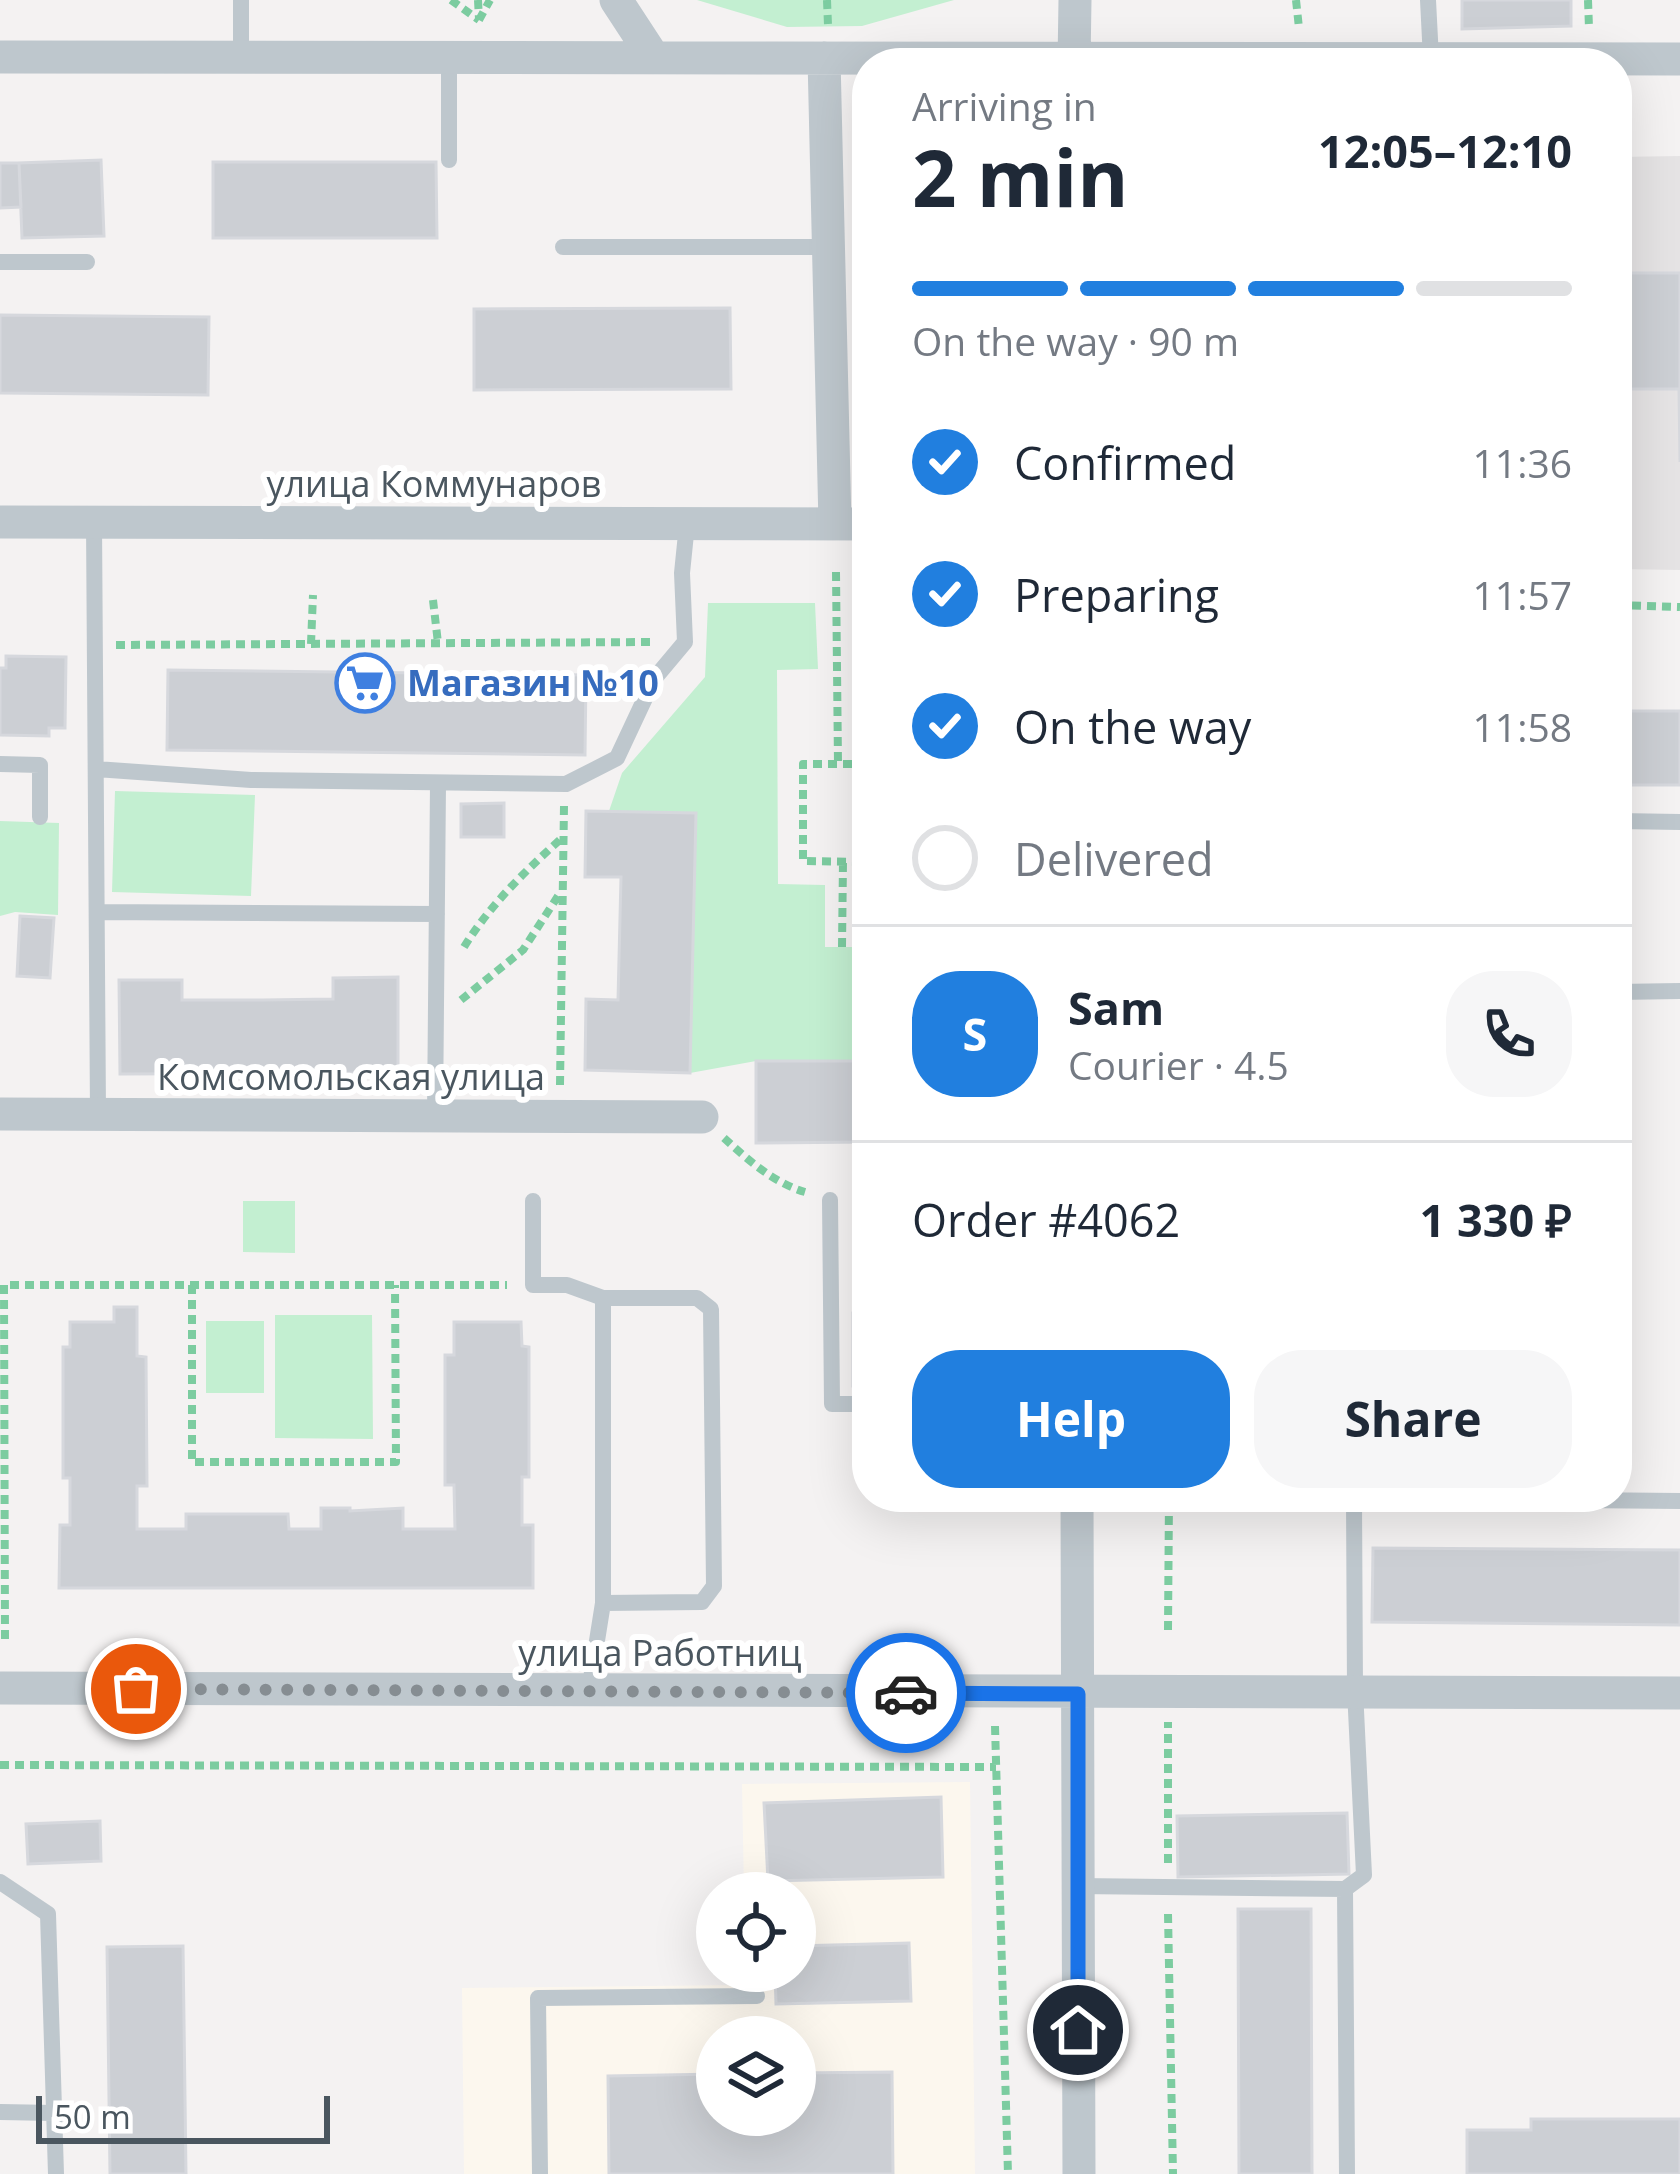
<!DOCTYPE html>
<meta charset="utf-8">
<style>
:root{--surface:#fff;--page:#f6f6f7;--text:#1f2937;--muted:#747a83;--line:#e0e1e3;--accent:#217fdf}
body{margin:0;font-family:"Open Sans",sans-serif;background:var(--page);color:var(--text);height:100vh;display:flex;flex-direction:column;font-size:45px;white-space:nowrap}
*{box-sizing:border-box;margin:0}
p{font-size:39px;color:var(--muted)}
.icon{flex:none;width:66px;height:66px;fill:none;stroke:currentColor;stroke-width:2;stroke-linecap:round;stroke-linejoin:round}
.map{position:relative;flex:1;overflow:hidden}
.sheet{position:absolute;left:852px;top:48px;width:780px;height:1464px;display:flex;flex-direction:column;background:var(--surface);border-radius:48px;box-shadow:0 12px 48px #0002}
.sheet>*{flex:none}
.fabs{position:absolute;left:696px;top:1872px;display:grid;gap:24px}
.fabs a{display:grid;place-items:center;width:120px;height:120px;border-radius:50%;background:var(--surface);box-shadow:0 12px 48px #0002;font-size:60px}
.scale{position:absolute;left:36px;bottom:30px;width:294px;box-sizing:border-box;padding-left:12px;border:6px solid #4a565f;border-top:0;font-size:33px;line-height:42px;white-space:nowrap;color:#4a565f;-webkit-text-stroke:9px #fff;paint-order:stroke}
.pin{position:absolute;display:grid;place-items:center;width:102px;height:102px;color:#fff;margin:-51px;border:6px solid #fff;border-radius:50%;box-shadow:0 3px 12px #0007}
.courier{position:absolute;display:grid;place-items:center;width:120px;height:120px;margin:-60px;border:9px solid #1a73e8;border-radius:50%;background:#fff;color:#222;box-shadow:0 3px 15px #0007}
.head em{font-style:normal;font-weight:700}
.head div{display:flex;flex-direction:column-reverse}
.head{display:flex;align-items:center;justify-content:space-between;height:204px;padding:0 60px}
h1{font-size:78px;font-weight:700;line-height:90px}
.bar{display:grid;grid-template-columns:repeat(4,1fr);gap:18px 12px;align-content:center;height:144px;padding:0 60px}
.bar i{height:15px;border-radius:9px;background:var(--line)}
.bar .active{background:var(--accent)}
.bar p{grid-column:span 4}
.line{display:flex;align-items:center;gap:30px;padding:0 60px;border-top:3px solid var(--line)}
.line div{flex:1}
.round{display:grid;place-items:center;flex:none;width:126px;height:126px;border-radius:48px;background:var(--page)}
ol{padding:0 60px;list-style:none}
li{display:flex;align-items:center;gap:36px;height:132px}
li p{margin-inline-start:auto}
li .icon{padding:12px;border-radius:50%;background:var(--accent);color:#fff;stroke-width:4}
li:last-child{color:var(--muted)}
li i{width:66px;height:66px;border:6px solid var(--line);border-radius:50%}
.primary-button{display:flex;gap:24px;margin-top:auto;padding:24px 60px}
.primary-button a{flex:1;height:138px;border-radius:48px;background:var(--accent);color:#fff;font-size:48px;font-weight:700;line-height:138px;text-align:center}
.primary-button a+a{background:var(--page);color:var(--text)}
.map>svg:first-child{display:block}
</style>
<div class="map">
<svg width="1680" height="2174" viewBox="0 0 1680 2174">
<rect width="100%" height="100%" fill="#f4f2f2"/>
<path fill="#fcf7ee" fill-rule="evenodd" d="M970 1782 975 2174H464L462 1988 744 1985 745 1971H795V1893H744L742 1784ZM717 2037H795V2115H717Z"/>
<path fill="#e5e3e4" d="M1680 156V570L1617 569V157Z"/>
<path fill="#c3efd1" d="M697 0H954L862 26 787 27Z
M708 603H815L818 669 777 670 778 884 825 885V947H857L858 883 867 882V1061H756L690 1073 695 813 609 811 622 773 705 677Z
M856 603 867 604V670H854Z
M115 791 255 795 251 896 112 892Z
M0 821 59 823 58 915 15 912 0 916Z
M243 1201H295V1253L243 1252Z
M275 1315H372L373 1439 275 1438Z
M206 1321H264V1393H206Z"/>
<path fill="#cccfd4" stroke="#d6d8dd" stroke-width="3" d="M1462 0H1571V26L1462 29Z
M101 160 104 236 22 238 19 163Z
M213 162H436L437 238H213Z
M0 163H19L21 207 0 208Z
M1617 273H1680V462L1679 389H1617Z
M730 308 731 389 474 390V309Z
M0 315 209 317 208 395 0 393Z
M6 656 66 657 65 728H49V736L0 735V668H6Z
M168 670 586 675 585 755 167 750Z
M1617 711H1680V785H1617Z
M504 803V837H461V804Z
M586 811 696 813 690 1073 585 1070 586 999 618 1000 621 877H585Z
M20 916 54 918 50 978 17 976Z
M398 977V1073L120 1074 119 980H182V1000H263L333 999V978Z
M756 1061H867V1142L756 1143Z
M114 1307H137V1356L146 1357 147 1486H137V1529H186V1514H288L289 1529H321V1508H350V1511L403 1508V1529H455L454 1485H445V1355H454V1322H521L522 1346 529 1347V1477H522V1525H533V1588H59L60 1525H70V1478H63V1347H70V1322H114Z
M853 1313H867V1386H853Z
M1373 1548 1680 1550V1625L1372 1622Z
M941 1797 943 1877 768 1881 764 1803Z
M1347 1813 1349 1874 1178 1877 1177 1816Z
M100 1821 101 1861 28 1864 26 1824Z
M1238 1909H1311L1312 2174H1239Z
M909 1943 911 2001 776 2004 775 1971H795V1946Z
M183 1946 186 2174H110L107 1947Z
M892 2072 893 2174H609L608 2076 717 2074V2115H795V2073Z
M1531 2119H1680V2174H1467V2130H1531Z"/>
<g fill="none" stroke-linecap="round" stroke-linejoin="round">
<path stroke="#7ccca0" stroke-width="8" stroke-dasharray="9 6" stroke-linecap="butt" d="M451 0 479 20
M478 0 479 19
M827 0 828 25
M1296 0 1299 28
M1588 0 1589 28
M479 20 490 0
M836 572 838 764
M433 600 438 643
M1617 605 1680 607
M311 644 313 595
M116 645 653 642
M867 764H803V861L867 862
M464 947C490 905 525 871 562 838
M842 947 843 862
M461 1000 523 950 560 893
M560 1085 564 806
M724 1138C748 1160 774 1183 805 1192
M192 1285V1462H396L395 1285
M1168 1630 1169 1497
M5 1639 4 1285H507
M995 1726 1008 2174
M0 1765 996 1767
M1168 1863V1722
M1168 1914 1173 2174"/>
<path stroke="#bec7cd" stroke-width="16" d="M241 0V56
M1428 0 1431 59
M449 57V160
M563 247H829
M0 262H87
M94 522 98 1114
M0 764 40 765V817
M96 769 251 780 566 784 617 758 654 679 685 642 682 573 687 524
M1617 821 1680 822
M97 912 437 914
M1617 992 1680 991
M435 1116 438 784
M830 1200 832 1404H867
M533 1201V1285H567L603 1298
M603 1298H697L711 1309 714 1586 702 1602 603 1603Z
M589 1691 603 1603
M0 1882 48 1914 56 2174
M1078 1886 1345 1889 1364 1875 1355 1690 1354 1498 1680 1501
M1345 1889 1347 2174
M0 2112 54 2113
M540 2174 538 1998 757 1996"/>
<path stroke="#bec7cd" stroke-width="33" d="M616 0 652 55
M0 57 1680 59
M824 58 835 524
M1074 63 1075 0
M0 522 867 524
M0 1114 702 1117
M1077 1497 1079 2174
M0 1688 1680 1693"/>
</g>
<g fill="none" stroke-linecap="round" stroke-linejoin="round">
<path stroke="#868d92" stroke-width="12" stroke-dasharray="0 21.6" d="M136 1689 906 1693"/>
<path stroke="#1a73e8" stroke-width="15" d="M906 1693 1078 1694V2030"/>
</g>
<defs>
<symbol id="supermarket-ring" viewBox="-11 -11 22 22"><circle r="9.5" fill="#fff" stroke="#3f7fe0" stroke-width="1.5"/><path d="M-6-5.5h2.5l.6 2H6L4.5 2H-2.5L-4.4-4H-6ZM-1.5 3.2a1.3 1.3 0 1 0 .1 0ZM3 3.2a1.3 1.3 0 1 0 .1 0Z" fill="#3f7fe0"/></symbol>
</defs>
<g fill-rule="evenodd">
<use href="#supermarket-ring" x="332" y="650" width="66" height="66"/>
</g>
<g text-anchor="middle" stroke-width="12" stroke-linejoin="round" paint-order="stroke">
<g font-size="36" fill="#4a565f" stroke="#fff">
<text x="434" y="497">улица Коммунаров</text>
<text x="351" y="1090">Комсомольская улица</text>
<text x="660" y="1666">улица Работниц</text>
</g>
<g font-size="36" font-weight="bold" fill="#366cbe" stroke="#fff" text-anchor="start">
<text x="407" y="696">Магазин №10</text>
</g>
</g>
</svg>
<div class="fabs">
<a><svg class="icon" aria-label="locate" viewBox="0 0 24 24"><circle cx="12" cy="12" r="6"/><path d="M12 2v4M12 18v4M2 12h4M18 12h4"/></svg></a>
<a><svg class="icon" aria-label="layers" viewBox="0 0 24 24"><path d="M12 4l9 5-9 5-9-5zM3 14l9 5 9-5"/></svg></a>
</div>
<div class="scale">50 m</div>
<div class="pin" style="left:136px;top:1689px;background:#ea580c"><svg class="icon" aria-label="bag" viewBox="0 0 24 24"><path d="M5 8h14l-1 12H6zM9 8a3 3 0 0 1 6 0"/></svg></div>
<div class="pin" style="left:1078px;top:2030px;background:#1f2937"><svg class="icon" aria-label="home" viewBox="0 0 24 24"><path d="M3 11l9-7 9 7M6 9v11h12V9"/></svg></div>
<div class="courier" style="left:906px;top:1693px"><svg class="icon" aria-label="car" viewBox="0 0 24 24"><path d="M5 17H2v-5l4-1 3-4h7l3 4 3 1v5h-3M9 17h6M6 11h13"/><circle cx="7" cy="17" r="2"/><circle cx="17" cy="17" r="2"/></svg></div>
<section class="sheet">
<div class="head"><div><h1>2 min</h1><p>Arriving in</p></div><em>12:05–12:10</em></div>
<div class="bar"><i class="active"></i><i class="active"></i><i class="active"></i><i></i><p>On the way · 90 m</p></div>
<ol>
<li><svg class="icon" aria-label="check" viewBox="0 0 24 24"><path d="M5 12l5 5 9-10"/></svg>Confirmed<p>11:36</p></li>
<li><svg class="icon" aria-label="check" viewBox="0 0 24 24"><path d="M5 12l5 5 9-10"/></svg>Preparing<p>11:57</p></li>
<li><svg class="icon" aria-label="check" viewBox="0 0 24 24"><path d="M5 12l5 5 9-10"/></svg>On the way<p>11:58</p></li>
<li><i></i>Delivered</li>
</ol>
<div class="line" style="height:216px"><b class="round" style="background:var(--accent);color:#fff">S</b><div><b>Sam</b><p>Courier · 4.5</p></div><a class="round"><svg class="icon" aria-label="phone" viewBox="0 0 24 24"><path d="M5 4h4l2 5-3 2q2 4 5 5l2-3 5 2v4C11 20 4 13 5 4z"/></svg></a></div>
<div class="line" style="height:156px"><div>Order #4062</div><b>1 330 ₽</b></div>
<div class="primary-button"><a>Help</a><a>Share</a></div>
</section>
</div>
